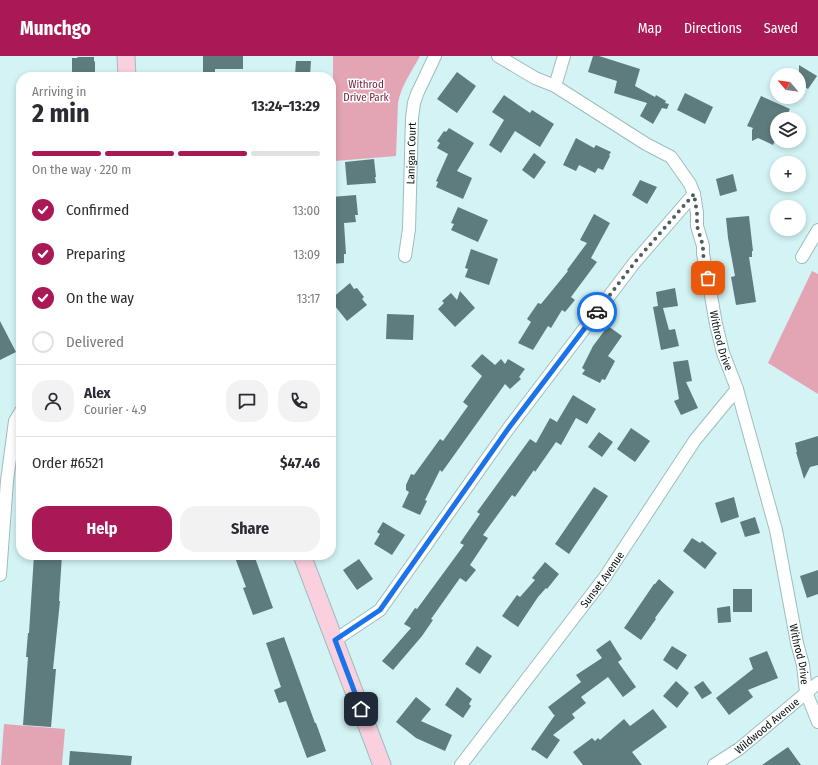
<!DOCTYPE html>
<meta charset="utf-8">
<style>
:root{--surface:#fff;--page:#f2f2f3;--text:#2b2b33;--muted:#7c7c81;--line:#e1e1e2;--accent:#a91955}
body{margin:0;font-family:"Fira Sans Condensed",sans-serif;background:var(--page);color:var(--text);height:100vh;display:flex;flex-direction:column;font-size:15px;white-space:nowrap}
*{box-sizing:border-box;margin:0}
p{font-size:13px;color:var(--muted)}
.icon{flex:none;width:22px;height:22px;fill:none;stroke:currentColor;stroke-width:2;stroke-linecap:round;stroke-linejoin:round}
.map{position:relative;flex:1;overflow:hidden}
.panel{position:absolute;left:16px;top:16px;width:320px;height:488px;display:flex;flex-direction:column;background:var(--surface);border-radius:16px;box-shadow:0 2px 6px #0003}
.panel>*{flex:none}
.needle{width:26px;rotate:299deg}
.controls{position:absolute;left:770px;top:12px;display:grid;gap:8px}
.controls a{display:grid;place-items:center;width:36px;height:36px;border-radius:50%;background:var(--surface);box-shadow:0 2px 6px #0003;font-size:20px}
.pin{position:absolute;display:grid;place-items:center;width:34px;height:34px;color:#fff;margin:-17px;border-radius:8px;box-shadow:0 2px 6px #0006}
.courier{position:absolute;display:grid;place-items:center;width:40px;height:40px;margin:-20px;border:3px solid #1a73e8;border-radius:50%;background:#fff;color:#222;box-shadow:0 1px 5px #0007}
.overview em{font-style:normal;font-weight:700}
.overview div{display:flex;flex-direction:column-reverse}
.overview{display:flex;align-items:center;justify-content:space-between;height:68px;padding:0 16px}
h1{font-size:26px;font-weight:700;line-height:30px}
.bar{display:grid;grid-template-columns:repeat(4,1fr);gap:6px 4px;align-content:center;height:48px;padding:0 16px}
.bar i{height:5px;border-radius:3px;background:var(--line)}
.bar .current{background:var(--accent)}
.bar p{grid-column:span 4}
.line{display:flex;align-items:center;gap:10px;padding:0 16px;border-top:1px solid var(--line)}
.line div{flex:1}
.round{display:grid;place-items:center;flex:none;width:42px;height:42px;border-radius:16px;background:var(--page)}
ol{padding:0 16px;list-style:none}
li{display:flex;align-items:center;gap:12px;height:44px}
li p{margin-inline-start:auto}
li .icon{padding:4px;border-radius:50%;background:var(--accent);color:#fff;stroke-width:4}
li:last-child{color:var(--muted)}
li i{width:22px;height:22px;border:2px solid var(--line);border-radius:50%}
.primary-button{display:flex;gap:8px;margin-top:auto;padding:8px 16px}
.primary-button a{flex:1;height:46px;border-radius:16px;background:var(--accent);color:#fff;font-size:16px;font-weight:700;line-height:46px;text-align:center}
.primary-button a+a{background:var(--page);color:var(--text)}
header{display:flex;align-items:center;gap:24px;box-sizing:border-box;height:56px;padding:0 20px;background:var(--accent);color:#fff}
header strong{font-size:19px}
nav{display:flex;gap:22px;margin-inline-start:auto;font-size:14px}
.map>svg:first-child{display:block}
</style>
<header>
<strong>Munchgo</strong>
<nav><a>Map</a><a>Directions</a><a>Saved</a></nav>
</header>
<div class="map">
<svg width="818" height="709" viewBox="0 0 818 709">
<rect width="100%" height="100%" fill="#d3f3f4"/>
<path fill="#e3a5b4" d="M333 0H420C412 15 401 30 398 47L396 100 335 105 333 61Z
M812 215 818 218V338L768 307Z
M4 668 65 673 62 709H1Z"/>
<path fill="#5e7b7d" d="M203 0H243V13H215V21H203Z
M593 0H599L640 13 635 30 655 41 656 39 666 45 665 47 669 48 667 53 662 52 653 68 640 60 647 47 614 37 617 25 588 16Z
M78 1H94V6L95 5V18H72V2H77Z
M296 5H311L310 20 295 19Z
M799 9 817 20 808 33 799 27Z
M457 16 476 30 457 57 437 43Z
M685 37 713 51 705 68 677 54Z
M504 39 530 57 532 54 554 68 540 91 515 75 501 97 489 89 504 64 492 56Z
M761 40 790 53 785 63H777V80L773 89 758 82 752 85V74L753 72 747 70Z
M449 72 474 87 457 115 472 122 463 143 436 131 438 126 436 125 448 98 437 92 440 87 437 85 444 75 446 76Z
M576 82 594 92 596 89 611 96 609 99 610 100 603 114 598 112 595 117 579 109 576 115 563 109Z
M534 97 546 106 534 123 522 114Z
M374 103 376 121H375L376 127 347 129 345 106Z
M733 118 737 135 720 140 716 123Z
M640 124 657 131 647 148 632 139Z
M356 139 358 159H355L356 166 344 167 346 198H344V207L331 208V141Z
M458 151 488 164 478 186 451 174 454 168 451 167Z
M594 158 610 167 591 202 597 206 571 241 575 244 565 256 562 254 551 272 548 270 533 294 518 287 531 266 527 263 538 247 541 248 568 215 567 214 587 187 580 184Z
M749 160 753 195H752V201H749L756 246 736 249 731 221 735 220 728 182 726 162Z
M471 193 498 203 489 229 465 221 468 213 465 212Z
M350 227 354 233 357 232 364 241 362 243 367 249 347 265 331 245V243Z
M675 232 678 250 663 252 669 274 675 273 679 290 661 294 653 251 658 250 656 236Z
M460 235 475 252 455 271 438 253 444 247 442 245 451 237 457 244Z
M387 258 414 259 413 284 386 283Z
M0 265 16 296 0 304Z
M608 270 622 280 608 300 615 305 605 324 602 323 600 327 582 318 585 314 582 312 593 290Z
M482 298 495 309 501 303 505 308 508 303 525 313 519 321 521 323 510 333 505 328 442 416 440 414 425 444 427 445 420 459 402 451 409 436 406 434V429L411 418 414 419 440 383 443 385 468 350 463 346 482 320 471 310Z
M688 304 692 325 686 326 698 352 681 359 674 345 679 343 673 306Z
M573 339 596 353 587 368 576 362 561 389 556 386 535 416 534 414 515 441 512 439 483 479 488 482 470 509 476 514 466 526 460 522 431 563 433 564 422 580 393 614 382 605 411 572 404 568 415 552 417 553 464 489 460 487 480 458 477 456 530 383 536 387 550 362 557 366Z
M631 372 650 385 635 406 617 393Z
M599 376 613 386 602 401 588 391Z
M818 380V409L810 411 804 423 796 396H797L795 387Z
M594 431 608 440 569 498 555 488Z
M734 441 739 461 721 467 715 447Z
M755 461 760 477 745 481 740 466Z
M383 466 405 479 392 499 374 488 380 478 377 476Z
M692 482 700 487 702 485 717 497 705 513 683 495Z
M34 499H62L59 545H60L53 613H56L51 671 23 669 28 601H26L28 577H29Z
M234 499H254L273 552 253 559 243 532 246 531Z
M359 503 373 523 357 534 343 514Z
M545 506 559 518 547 533 546 532 538 541 518 571 502 560 517 539 520 541 535 524 532 522Z
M818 514V538L807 542 800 520Z
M659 523 674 536 655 562 656 563 641 584 624 572 654 528H655Z
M733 533H752V556H733Z
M730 550 731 566 718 567 717 552Z
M284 581 315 667H316L326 695 307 702 286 645 279 647 274 634 281 631 266 587Z
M610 584 622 603 618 606 636 631 623 641 608 621 581 641 586 647 572 658 575 662 553 679 560 684 547 703 534 694 533 695 531 693 555 659H554L548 651 581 626 576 619 602 602 596 594Z
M477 590 492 600 480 618 465 608Z
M672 590 687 599 677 614 663 604Z
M767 595 778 622 748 634 753 641 729 659 716 642 753 613 749 602Z
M676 625 689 637 677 652 663 640Z
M703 625 712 637 702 643 694 631Z
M457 631 472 643 469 648 471 650 463 662 445 649Z
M416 641 431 653 421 665 452 679 445 695 416 682 396 666Z
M653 653 667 671 632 696 642 709H583L573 696 592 682 595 685 598 682 600 684 624 663 630 670Z
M788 691 801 709H762Z
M70 695 132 700 131 709H69Z"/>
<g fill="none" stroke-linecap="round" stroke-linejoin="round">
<defs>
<g id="street">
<path id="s1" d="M498 0 535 22 555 30 646 88 671 101 690 128 694 138 697 157V170L703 190V198L710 234 716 268 723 297 737 333 776 474 797 587 803 609 806 636 818 666"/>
<path d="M555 30 564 0"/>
<path id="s2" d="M405 200 409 173 412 62 414 47 417 38 435 0"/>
<path d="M802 201 818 174"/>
<path d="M0 519 7 425 15 365 21 355"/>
<path d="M335 584 380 554 508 373 635 206 694 138"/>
<path id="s3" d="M461 709 605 521 695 384 737 333"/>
<path id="s4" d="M714 709 739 693 818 627"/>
</g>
<path id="secondary" d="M126 0 127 21
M302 499 382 709"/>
</defs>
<use href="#street" stroke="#9ebdbe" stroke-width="14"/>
<use href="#secondary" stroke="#9ebdbe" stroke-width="19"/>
<use href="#street" stroke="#fff" stroke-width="12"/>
<use href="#secondary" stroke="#fad0de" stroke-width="17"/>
</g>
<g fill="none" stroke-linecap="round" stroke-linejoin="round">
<path stroke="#4d5f60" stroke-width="4" stroke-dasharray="0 7.2" d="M597 256 635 206 694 138 697 157V170L703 190V198L708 222"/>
<path stroke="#1a73e8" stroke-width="5" d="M361 653 335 584 380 554 508 373 597 256"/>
</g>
<g text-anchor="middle" stroke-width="3" stroke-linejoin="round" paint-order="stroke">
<g font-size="11" fill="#742741" stroke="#fff">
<text x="366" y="32">Withrod<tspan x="366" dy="13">Drive Park</tspan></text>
</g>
<g font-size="11" fill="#051010" stroke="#fff">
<text dy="4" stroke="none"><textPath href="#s2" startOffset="103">Lanigan Court</textPath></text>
<text dy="4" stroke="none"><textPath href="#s1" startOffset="394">Withrod Drive</textPath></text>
<text dy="4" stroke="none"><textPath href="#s3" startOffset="233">Sunset Avenue</textPath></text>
<text dy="4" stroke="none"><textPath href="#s1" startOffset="718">Withrod Drive</textPath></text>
<text dy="4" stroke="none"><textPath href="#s4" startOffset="66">Wildwood Avenue</textPath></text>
</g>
</g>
</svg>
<div class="controls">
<a><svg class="needle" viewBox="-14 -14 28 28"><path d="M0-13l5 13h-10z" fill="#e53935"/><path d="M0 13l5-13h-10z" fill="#7c7c81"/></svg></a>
<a><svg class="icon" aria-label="layers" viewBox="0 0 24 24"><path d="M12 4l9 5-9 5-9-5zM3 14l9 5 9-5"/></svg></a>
<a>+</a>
<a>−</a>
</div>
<div class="pin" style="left:708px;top:222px;background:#ea580c"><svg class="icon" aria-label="bag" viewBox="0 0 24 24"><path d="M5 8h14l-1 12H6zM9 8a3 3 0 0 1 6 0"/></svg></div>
<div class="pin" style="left:361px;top:653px;background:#1f2937"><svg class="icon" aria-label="home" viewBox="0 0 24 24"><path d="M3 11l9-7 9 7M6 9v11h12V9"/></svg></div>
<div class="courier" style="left:597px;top:256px"><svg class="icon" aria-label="car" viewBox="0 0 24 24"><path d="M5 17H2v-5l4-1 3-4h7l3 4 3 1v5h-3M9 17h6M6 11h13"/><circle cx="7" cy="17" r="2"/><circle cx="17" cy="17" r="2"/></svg></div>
<section class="panel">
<div class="overview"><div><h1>2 min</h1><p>Arriving in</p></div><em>13:24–13:29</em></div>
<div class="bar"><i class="current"></i><i class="current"></i><i class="current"></i><i></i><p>On the way · 220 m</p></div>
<ol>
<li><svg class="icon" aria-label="check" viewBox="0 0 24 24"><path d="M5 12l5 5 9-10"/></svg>Confirmed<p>13:00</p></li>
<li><svg class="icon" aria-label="check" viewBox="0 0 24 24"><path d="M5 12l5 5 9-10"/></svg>Preparing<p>13:09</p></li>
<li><svg class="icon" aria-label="check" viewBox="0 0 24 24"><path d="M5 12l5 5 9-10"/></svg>On the way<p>13:17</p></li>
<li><i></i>Delivered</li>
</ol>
<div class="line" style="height:72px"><a class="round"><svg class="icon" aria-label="person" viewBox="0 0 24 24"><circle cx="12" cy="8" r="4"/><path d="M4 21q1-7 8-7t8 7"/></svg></a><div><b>Alex</b><p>Courier · 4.9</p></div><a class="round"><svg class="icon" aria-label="chat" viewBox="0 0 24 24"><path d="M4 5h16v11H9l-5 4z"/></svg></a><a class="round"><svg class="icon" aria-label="phone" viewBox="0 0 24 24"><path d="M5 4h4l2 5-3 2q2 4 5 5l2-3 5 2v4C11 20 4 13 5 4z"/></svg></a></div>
<div class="line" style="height:52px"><div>Order #6521</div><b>$47.46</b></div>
<div class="primary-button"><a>Help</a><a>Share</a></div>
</section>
</div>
